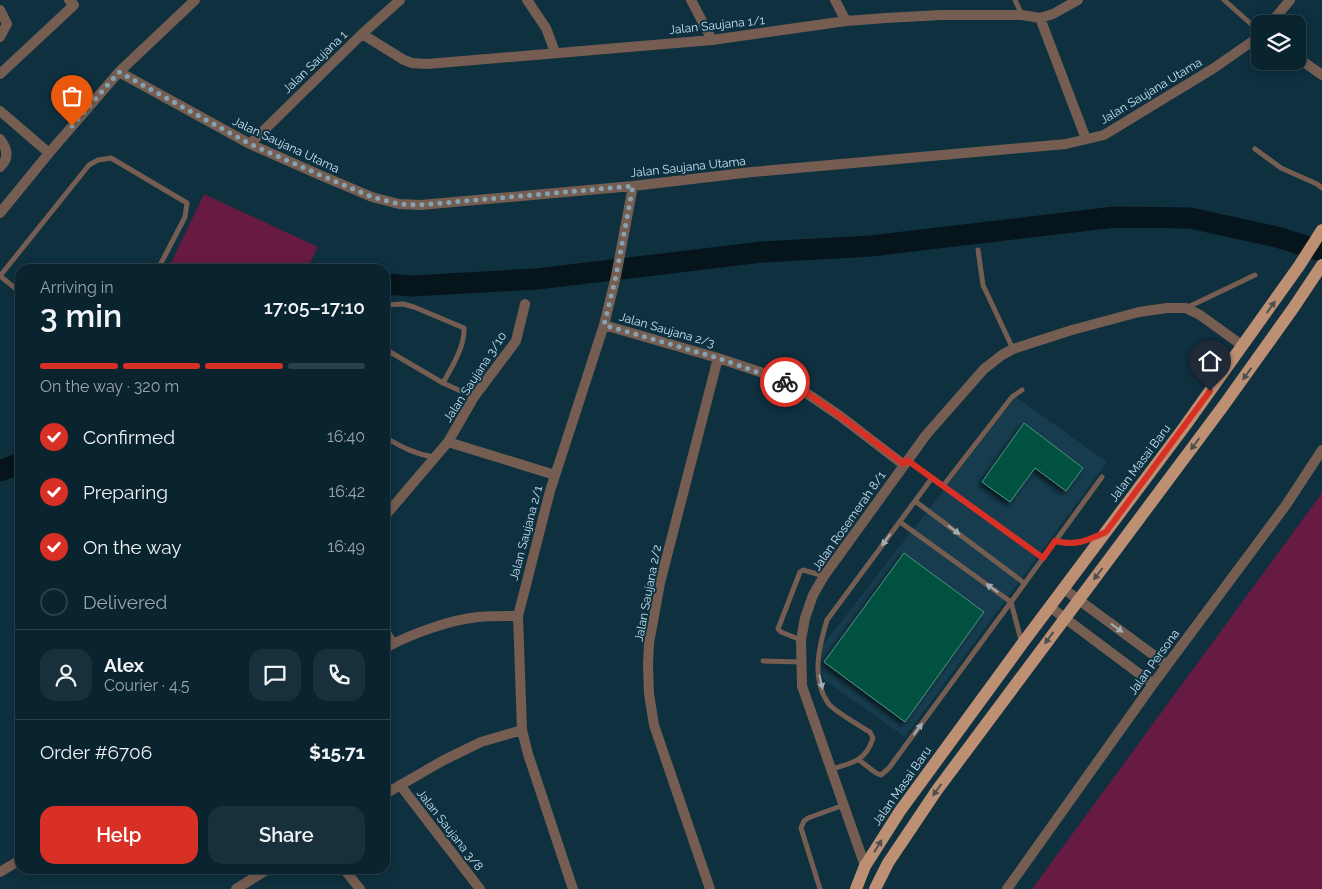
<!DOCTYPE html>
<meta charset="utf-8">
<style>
:root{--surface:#0a242f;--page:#18303b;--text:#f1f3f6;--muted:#99a4aa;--line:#2a414b;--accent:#d93025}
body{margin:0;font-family:Raleway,sans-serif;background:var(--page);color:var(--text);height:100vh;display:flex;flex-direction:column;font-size:19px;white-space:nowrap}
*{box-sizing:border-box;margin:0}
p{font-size:16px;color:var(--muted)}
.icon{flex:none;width:28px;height:28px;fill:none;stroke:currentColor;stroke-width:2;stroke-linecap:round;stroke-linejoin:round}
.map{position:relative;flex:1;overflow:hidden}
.side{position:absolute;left:15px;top:264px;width:375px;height:610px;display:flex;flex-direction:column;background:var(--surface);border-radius:15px;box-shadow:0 2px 12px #0003,0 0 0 1px var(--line)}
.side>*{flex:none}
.buttons{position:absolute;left:1251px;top:15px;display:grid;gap:10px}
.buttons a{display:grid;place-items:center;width:55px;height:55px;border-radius:10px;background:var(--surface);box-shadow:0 2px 12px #0003,0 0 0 1px var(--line);font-size:25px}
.pin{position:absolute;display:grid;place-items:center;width:42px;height:42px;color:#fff;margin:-51px -21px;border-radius:50% 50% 50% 0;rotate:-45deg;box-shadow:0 0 5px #0007}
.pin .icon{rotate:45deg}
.courier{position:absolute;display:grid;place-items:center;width:50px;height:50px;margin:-25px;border:4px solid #d93025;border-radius:50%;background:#fff;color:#222;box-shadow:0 1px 6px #0007}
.headline em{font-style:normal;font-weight:600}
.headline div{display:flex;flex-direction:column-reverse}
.headline{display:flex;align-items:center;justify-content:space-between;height:85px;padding:0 25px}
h1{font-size:32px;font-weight:600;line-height:38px}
.bar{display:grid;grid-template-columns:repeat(4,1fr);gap:8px 5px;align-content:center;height:60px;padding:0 25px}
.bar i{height:6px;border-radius:4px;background:var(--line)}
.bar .on{background:var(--accent)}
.bar p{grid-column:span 4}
.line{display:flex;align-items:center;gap:12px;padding:0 25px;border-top:1px solid var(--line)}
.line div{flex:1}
.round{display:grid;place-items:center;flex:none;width:52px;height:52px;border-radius:15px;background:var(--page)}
ol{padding:0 25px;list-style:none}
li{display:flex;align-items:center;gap:15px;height:55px}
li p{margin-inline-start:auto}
li .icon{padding:5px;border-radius:50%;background:var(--accent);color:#fff;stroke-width:4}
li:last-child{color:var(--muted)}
li i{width:28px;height:28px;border:2px solid var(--line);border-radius:50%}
.primary-button{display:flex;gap:10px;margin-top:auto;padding:10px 25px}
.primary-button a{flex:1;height:58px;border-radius:15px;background:var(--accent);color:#fff;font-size:20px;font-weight:600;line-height:58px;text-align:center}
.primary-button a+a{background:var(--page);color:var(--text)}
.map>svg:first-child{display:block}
</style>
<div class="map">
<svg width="1322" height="889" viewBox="0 0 1322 889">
<defs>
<filter id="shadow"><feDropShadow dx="-3" dy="3" stdDeviation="2.5" flood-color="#0009"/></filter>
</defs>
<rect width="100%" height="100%" fill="#0e303f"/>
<path fill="#163c4e" d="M1016 397 1107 462 905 737 823 679 821 667 823 645Z"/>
<path fill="#671a42" d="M204 194 318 247 307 269H168Z
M1322 493V889H1032Z"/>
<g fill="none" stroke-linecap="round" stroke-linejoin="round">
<path stroke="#06141b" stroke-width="21" d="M385 284 412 286 537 279 762 252 871 246 1115 217 1190 218 1277 237 1322 251
M0 471 20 463"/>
</g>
<path fill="#065141" stroke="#4b937e" filter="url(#shadow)" d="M1024 423 1083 468 1066 491 1035 468 1010 502 982 482Z
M904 553 984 612 905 722 824 662Z"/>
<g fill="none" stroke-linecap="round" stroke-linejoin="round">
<path stroke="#755e51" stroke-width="5" d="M1015 0 1022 15
M1224 0 1260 32
M1255 149 1281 168 1317 184 1322 188
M978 250 983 285 1013 349
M0 276 89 165 98 160 111 158 187 203 185 217 158 269
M0 276 20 292
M385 305 403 304 414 307 464 328C465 346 452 367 443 383
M1186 308 1255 275
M385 349 443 383 474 397
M385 437C401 447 415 454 434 457
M907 460 1043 558
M943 486 1012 397 1022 390
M915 501 1024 583
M1055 541C1074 546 1082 542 1100 535
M801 640 781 632 778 629 800 572 803 570 824 576
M1022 644 1011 602 1102 477
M763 661 801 662
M859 760 876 773 881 775 889 768 1011 602 900 522
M832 769C852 763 866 761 873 738L870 732C860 726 834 711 828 703 811 679 819 646 827 620L932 478
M820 889 801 828 804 821 808 818 844 805"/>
<path stroke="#755e51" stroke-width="10" d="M527 0 546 28 555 52
M691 0 712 40
M835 0 846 21
M0 10 7 24 0 37
M1040 18 1086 139
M1270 24 1290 0
M362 34 404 60 412 63 427 64 712 40 846 21 886 18 941 15H1022L1040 18 1053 14 1078 0
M1298 58 1322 75
M119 72 250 144 320 175 372 197 399 204 420 205 633 186 752 172 1066 144 1104 135 1214 68 1260 36
M0 74 74 5 69 0
M0 111 49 153
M0 139C7 148 10 158 0 167
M250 144 362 34 400 0
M0 213 49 153 119 72 195 0
M604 325 718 358 766 374 796 386 840 416 904 465
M448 442 555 475
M385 516 448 442 474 397 516 341 525 304
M1064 589 1167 665
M1050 607 1153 684
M385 631 393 644
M385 648C411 634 449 620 478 617 491 616 505 616 518 616
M400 785 480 889
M385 794 444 760 481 742 522 730
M865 866 802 686 801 640 805 618 813 595 824 576 926 435 984 369 1002 355 1013 349 1072 330 1139 312 1167 308H1186L1200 315 1243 346
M344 869 360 889
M0 872 20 860
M236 889 268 869
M573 889 528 754 522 730 518 616 550 491 604 325 616 276 633 186
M710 889 654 725 649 694 648 665 649 643 660 583 718 358
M1007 889 1153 684 1286 505 1322 450"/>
<path stroke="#bd8f73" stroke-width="12" d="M856 889 865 866 900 811 1022 644 1185 426 1299 266 1322 230
M875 889 888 863 937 790 1224 405 1294 307 1322 265"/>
</g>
<defs><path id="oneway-solid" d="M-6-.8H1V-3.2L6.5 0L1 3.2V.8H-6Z" transform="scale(1.25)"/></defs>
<g fill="#4b5151">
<use href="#oneway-solid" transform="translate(1271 307) rotate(-55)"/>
<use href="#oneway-solid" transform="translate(1247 374) rotate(126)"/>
<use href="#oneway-solid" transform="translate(1195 444) rotate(127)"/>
<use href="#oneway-solid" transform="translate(1098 574) rotate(127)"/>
<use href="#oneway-solid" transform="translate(1049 638) rotate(126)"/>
<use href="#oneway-solid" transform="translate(937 790) rotate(126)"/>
<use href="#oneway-solid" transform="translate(878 846) rotate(-58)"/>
</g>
<g fill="#a3adb2">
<use href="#oneway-solid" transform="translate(954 530) rotate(37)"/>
<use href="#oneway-solid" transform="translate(886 540) rotate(126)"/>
<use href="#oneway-solid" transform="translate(992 588) rotate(-144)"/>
<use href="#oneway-solid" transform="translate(1117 628) rotate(36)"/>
<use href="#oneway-solid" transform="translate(821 682) rotate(77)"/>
<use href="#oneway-solid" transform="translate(918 729) rotate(-54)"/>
</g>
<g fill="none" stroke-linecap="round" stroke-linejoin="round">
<path stroke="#83a3b3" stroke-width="5" stroke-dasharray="0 9" d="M72 126 119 72 250 144 320 175 372 197 399 204 420 205 633 186 616 276 604 325 718 358 785 382"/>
<path stroke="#d93025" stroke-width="6" d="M785 382 801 389 840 416 904 464 907 460 1043 558 1055 541C1077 546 1086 541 1106 532L1210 391"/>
</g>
<g text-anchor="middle" stroke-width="4" stroke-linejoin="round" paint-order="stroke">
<g font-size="12" fill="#c2e1f2" stroke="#0e303f">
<text transform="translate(717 25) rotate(-6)" y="4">Jalan Saujana 1/1</text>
<text transform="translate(315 62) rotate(-44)" y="4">Jalan Saujana 1</text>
<text transform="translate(1151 91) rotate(-31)" y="4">Jalan Saujana Utama</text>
<text transform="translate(286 145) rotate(25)" y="4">Jalan Saujana Utama</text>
<text transform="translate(688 167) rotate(-6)" y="4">Jalan Saujana Utama</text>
<text transform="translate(667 330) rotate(16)" y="4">Jalan Saujana 2/3</text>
<text transform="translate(475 377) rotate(-57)" y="4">Jalan Saujana 3/10</text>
<text transform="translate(1140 463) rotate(-53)" y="4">Jalan Masai Baru</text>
<text transform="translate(849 521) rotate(-55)" y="4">Jalan Rosemerah 8/1</text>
<text transform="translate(526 533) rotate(-75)" y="4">Jalan Saujana 2/1</text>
<text transform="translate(648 593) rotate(-79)" y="4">Jalan Saujana 2/2</text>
<text transform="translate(1154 662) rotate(-54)" y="4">Jalan Persona</text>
<text transform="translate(902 786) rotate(-55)" y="4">Jalan Masai Baru</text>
<text transform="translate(450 830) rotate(52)" y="4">Jalan Saujana 3/8</text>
</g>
</g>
</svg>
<div class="buttons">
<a><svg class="icon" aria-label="layers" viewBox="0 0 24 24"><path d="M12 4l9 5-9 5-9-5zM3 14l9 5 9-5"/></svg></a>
</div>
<div class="pin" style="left:72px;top:126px;background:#ea580c"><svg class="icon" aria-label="bag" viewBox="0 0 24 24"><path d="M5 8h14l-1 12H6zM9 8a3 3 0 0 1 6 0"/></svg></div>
<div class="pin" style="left:1210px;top:391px;background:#1f2937"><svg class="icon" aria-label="home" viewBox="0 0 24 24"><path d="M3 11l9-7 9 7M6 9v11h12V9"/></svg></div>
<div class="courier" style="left:785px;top:382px"><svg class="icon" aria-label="bike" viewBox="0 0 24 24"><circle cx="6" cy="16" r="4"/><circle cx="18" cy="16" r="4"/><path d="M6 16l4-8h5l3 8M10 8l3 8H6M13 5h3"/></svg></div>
<section class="side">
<div class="headline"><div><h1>3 min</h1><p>Arriving in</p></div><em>17:05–17:10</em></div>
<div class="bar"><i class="on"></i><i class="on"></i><i class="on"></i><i></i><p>On the way · 320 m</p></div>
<ol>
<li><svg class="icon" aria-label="check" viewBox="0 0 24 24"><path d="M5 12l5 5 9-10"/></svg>Confirmed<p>16:40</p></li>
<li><svg class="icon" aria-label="check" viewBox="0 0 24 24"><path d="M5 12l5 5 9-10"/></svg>Preparing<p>16:42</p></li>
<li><svg class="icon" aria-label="check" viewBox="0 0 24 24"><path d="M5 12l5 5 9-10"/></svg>On the way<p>16:49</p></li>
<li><i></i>Delivered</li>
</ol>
<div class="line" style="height:90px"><a class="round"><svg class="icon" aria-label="person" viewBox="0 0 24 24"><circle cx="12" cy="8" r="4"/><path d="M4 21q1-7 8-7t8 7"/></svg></a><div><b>Alex</b><p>Courier · 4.5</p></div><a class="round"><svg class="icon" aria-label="chat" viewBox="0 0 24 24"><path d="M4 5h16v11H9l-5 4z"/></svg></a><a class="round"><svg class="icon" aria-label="phone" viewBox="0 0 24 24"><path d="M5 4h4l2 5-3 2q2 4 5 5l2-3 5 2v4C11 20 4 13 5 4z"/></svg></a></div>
<div class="line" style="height:65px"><div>Order #6706</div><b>$15.71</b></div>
<div class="primary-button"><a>Help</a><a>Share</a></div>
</section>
</div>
